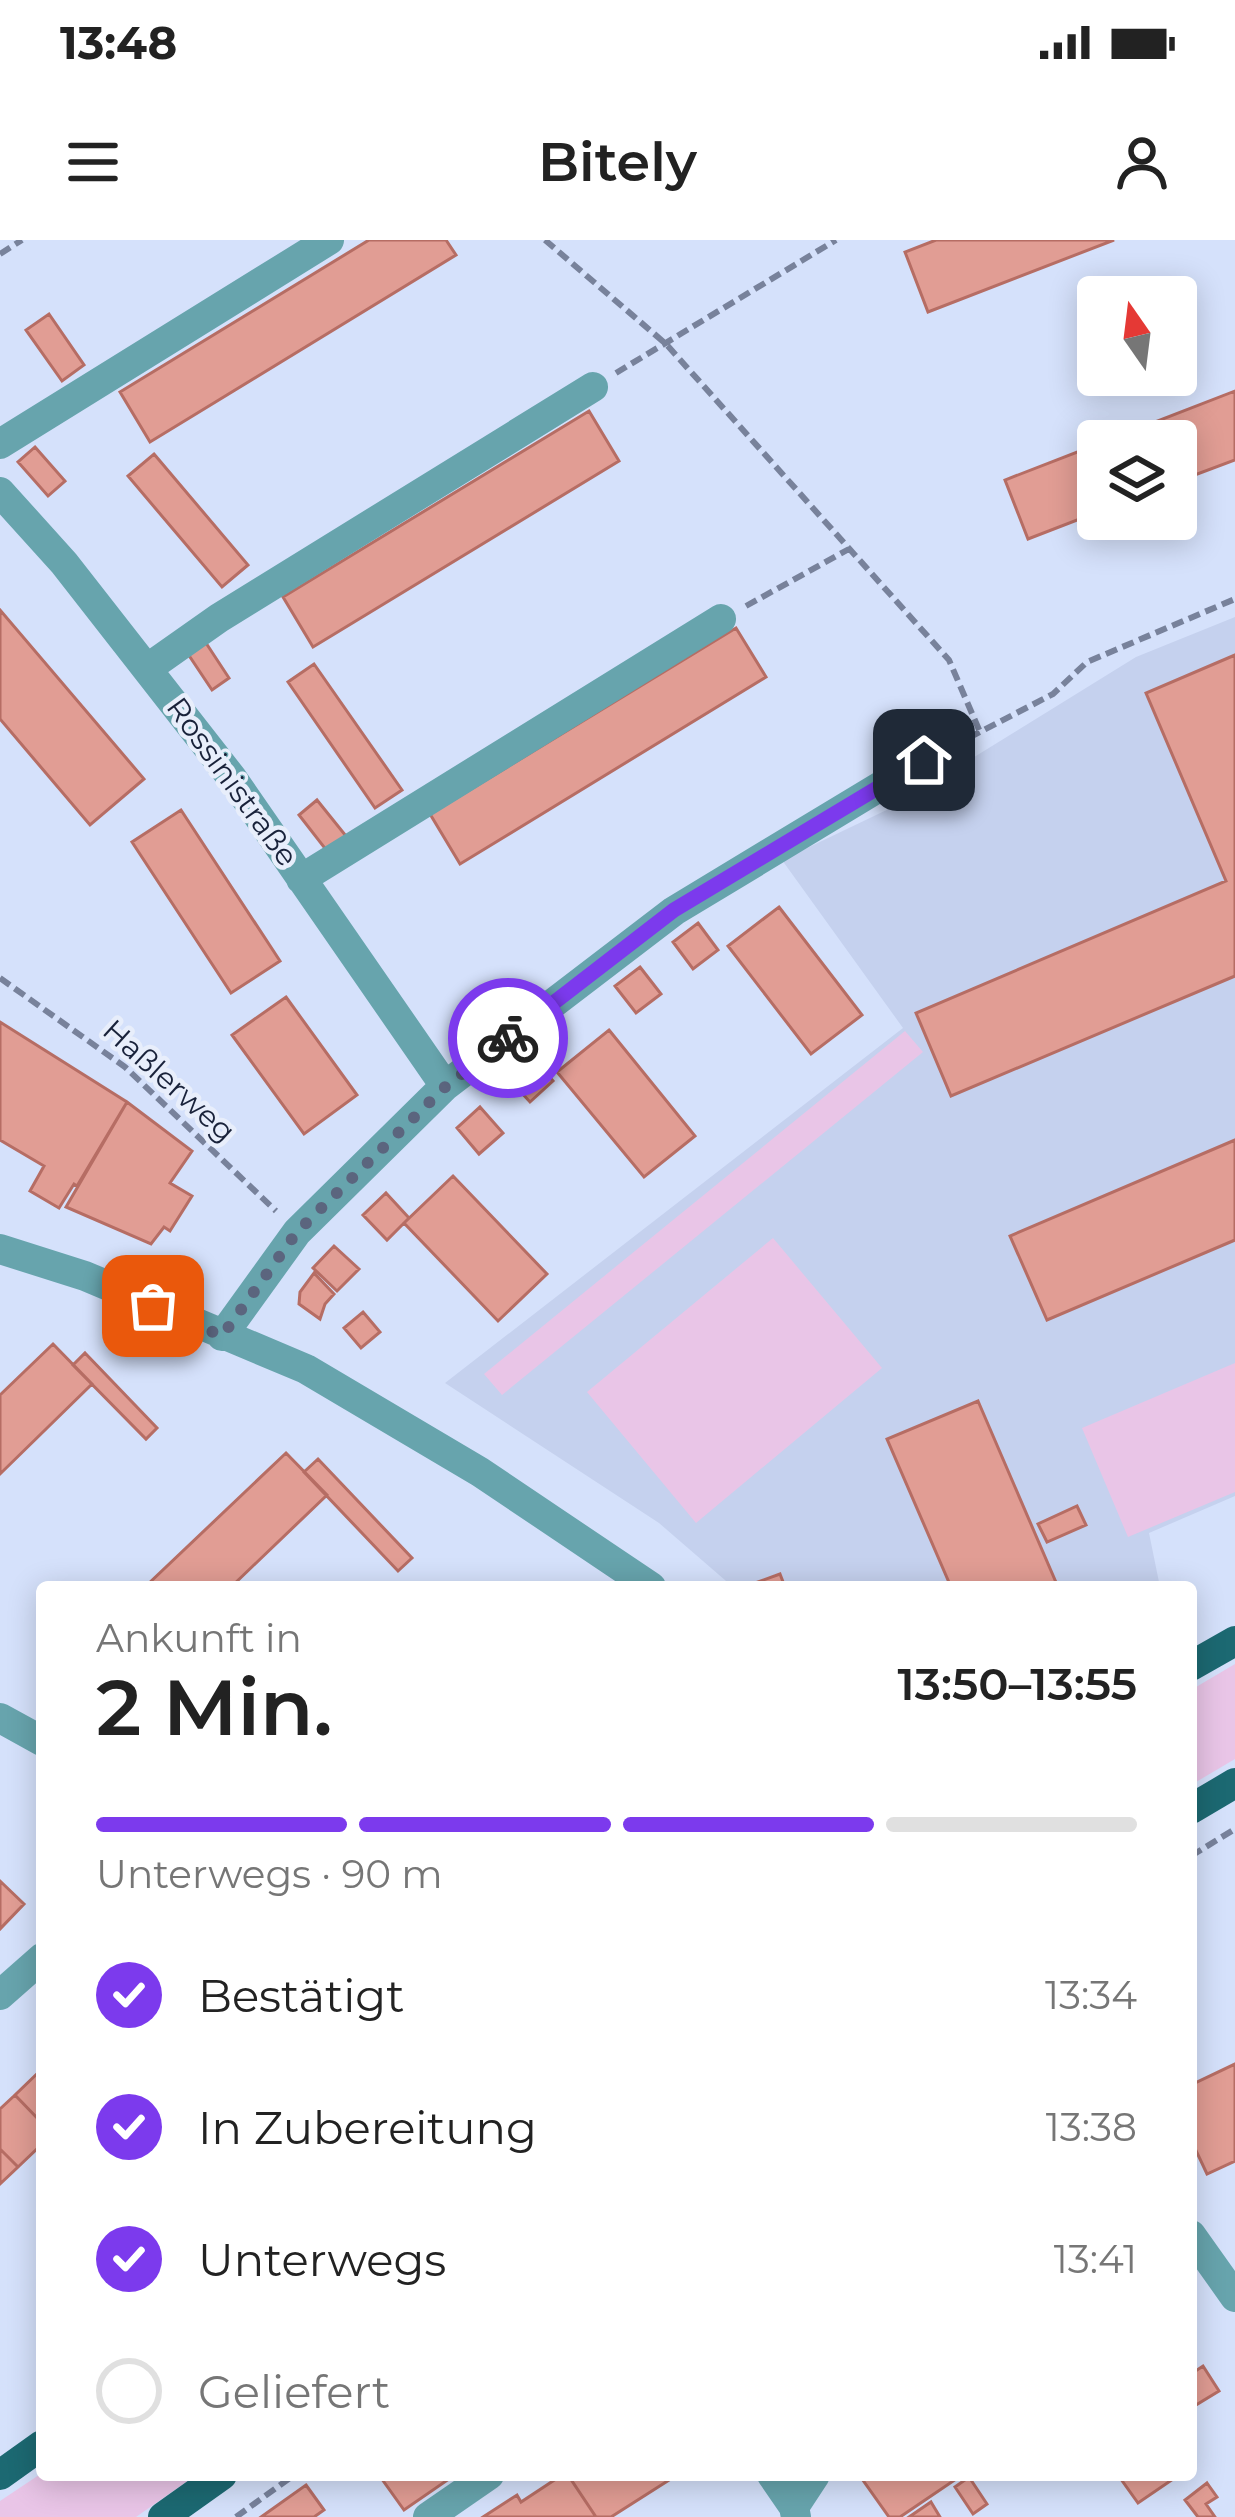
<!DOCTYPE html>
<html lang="de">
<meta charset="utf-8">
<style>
:root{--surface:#fff;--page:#f6f6f6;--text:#222;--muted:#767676;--line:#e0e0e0;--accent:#7c3aed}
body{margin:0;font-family:Montserrat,sans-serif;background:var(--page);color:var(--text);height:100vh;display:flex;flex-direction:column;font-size:45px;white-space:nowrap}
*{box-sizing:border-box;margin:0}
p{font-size:39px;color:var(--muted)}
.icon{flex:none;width:66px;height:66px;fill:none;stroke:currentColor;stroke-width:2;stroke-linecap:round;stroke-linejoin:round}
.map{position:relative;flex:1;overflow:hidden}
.details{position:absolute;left:36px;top:1341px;width:1161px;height:900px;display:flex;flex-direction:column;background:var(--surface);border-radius:12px;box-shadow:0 6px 30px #0003}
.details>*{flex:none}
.needle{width:78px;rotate:346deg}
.buttons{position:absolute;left:1077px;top:36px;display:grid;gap:24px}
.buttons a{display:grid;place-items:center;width:120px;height:120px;border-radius:12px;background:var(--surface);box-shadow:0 6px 30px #0003;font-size:60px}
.pin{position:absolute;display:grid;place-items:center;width:102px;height:102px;color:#fff;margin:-51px;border-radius:24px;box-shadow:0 6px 18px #0006}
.courier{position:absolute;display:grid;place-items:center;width:120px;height:120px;margin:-60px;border:9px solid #7c3aed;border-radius:50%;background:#fff;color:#222;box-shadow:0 3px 15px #0007}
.overview em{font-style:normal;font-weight:600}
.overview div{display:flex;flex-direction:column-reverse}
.overview{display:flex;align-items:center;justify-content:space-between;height:204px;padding:0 60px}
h1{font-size:78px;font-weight:600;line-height:90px}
.bar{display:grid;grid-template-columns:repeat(4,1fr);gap:18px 12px;align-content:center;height:144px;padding:0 60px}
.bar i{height:15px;border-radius:9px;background:var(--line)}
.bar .active{background:var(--accent)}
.bar p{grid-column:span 4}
ol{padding:0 60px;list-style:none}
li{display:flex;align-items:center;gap:36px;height:132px}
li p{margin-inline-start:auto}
li .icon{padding:12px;border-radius:50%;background:var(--accent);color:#fff;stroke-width:4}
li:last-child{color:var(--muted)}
li i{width:66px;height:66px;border:6px solid var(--line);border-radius:50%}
.status{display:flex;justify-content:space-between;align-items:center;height:84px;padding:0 60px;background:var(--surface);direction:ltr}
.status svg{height:33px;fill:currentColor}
header{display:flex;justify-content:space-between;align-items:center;height:156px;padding:0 60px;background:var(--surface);font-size:54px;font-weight:600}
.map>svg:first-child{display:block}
</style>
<div class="status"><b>13:48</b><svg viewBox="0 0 49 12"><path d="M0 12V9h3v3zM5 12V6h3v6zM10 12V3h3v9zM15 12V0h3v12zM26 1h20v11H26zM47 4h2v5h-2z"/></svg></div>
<header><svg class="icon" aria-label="menu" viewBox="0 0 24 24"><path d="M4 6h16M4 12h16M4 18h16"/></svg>Bitely<svg class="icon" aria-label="person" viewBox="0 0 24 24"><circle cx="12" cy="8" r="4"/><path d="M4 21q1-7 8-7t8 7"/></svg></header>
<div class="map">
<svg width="1235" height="2277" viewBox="0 0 1235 2277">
<rect width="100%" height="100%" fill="#d5e1fb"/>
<path fill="#c5d1ee" d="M1235 377V1256L1149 1293 1160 1347H733L659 1283 445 1143 903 788 782 620 895 566 1136 417Z"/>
<path fill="#e9c5e7" d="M905 791 923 812 502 1155 484 1134Z
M773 998 882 1128 696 1283 587 1152Z
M1235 1123V1252L1128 1297 1082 1188Z
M1235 1424V1519L1191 1545V1450Z
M42 2233V2235H196L136 2277H0V2261Z"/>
<path fill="#e19d94" stroke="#b66d64" stroke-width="3" d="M369 0H446L456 15 150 202 120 152Z
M936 0H1114L928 72 905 12Z
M49 74 84 125 62 141 26 90Z
M1235 151V220L1176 242V201H1106Z
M589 171 619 221 313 407 283 357Z
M1098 204V272L1028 299 1005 240Z
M35 207 65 241 48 256 18 222Z
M154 214 248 325 222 347 128 236Z
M0 370 144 539 90 585 0 479Z
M736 388 766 437 460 624 430 574Z
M206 403 229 438 212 450 188 414Z
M1235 415V736L951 856 916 773 1226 641 1146 453Z
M314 424 402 550 375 568 288 442Z
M317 560 346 596 327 611 299 575Z
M181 570 280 721 231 753 132 602Z
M779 667 862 775 811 814 728 706Z
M698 683 718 710 693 729 673 702Z
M640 727 661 754 636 773 615 746Z
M286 757 357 855 304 894 232 795Z
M0 782 127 862 77 946 74 944 59 968 30 951 44 926 0 900Z
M609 790 695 896 644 937 557 832Z
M531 816 553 841 530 862 507 837Z
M127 862 192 911 170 943 192 956 170 991 164 987 151 1004 66 967Z
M480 867 503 893 479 914 457 888Z
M1235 900V1000L1047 1080 1010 996Z
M453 936 547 1034 498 1081 404 983Z
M386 953 409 978 387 1000 363 975Z
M334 1006 359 1029 337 1051 313 1028Z
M314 1033 334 1054 325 1064 320 1079 299 1064 300 1052Z
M363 1072 380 1092 361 1108 344 1088Z
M53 1104 92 1144 0 1234V1155Z
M85 1113 157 1188 146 1199 73 1125Z
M978 1161 1058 1347H951L887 1199Z
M286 1213 327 1255 231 1347H145Z
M318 1219 412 1318 398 1331 304 1232Z
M1077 1266 1086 1285 1047 1302 1038 1284Z
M780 1334 785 1347H756L755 1343Z
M0 1641 24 1664 0 1689Z
M1235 1824V1921L1207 1934 1191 1900V1845Z
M42 1829V1883L15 1855Z
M15 1855 42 1883V1904L18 1927 0 1909V1869Z
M0 1909 18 1927 0 1944Z
M1203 2126 1219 2151 1191 2168V2134Z
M379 2235H446L449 2239 404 2270Z
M562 2235H568L596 2277H483L517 2255 521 2262Z
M568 2235H677L611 2277H596Z
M862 2235H962L900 2277H889L860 2236Z
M1118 2235H1179L1138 2263Z
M969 2237 987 2264 973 2274 955 2247Z
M1207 2243 1217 2257 1206 2264 1215 2277H1198L1185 2260Z
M306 2245 324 2270 314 2277H261Z
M931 2262 940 2277H909Z"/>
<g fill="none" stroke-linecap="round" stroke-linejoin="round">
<path stroke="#78829b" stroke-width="6" stroke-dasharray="12 6" stroke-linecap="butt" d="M545 0 666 104 949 420 980 492
M0 14 22 0
M616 133 836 0
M746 366 849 309
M953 506 1053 454 1087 422 1235 359
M0 738 125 827 276 971
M1191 1616 1235 1589
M236 2277 294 2235"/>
<path stroke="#67a4ad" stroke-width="30" d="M0 204 329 0
M0 252 64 323 232 538 445 846
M148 428 219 378 593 147
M301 639 721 379
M0 1009 85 1036 306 1129 480 1232 651 1347
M222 1096 297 992 445 846 674 671 924 520
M0 1478 42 1501
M0 1755 42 1718
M1191 1995 1235 2057
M772 2235 794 2267
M428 2277 489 2235
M796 2277 794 2267 815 2235"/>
<path stroke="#1c6972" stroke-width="30" d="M1191 1426 1235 1401
M1191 1569 1235 1543
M0 2235 42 2205
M163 2277 222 2235"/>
</g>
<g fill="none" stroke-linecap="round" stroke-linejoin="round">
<path stroke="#5b657e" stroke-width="12" stroke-dasharray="0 21.6" d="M153 1066 222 1096 297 992 445 847 508 798"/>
<path stroke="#7c3aed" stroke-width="15" d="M508 798 674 670 924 520"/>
</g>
<g text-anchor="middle" stroke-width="9" stroke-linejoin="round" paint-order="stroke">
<g font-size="30" fill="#19223a" stroke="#e8eefb">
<text transform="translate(232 542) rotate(54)" y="10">Rossinistraße</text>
<text transform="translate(169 841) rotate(42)" y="10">Haßlerweg</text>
</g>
</g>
</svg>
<div class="buttons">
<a><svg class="needle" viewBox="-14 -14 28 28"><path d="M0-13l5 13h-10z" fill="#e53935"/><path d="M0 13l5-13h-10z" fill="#767676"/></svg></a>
<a><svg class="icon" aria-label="layers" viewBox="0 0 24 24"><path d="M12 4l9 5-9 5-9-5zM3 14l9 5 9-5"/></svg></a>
</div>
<div class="pin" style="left:153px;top:1066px;background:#ea580c"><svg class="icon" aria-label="bag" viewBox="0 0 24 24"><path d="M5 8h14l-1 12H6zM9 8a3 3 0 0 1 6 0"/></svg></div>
<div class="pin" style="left:924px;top:520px;background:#1f2937"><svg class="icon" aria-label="home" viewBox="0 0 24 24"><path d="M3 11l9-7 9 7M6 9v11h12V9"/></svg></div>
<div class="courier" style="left:508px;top:798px"><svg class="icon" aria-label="bike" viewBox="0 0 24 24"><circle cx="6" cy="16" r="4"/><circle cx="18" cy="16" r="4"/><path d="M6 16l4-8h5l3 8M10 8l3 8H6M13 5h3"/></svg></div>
<section class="details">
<div class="overview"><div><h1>2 Min.</h1><p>Ankunft in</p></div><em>13:50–13:55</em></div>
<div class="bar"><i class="active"></i><i class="active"></i><i class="active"></i><i></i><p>Unterwegs · 90 m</p></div>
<ol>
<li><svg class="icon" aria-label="check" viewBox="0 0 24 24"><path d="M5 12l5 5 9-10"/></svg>Bestätigt<p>13:34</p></li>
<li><svg class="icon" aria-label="check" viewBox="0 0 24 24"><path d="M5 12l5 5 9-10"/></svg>In Zubereitung<p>13:38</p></li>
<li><svg class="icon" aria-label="check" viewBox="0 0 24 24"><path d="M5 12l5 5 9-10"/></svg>Unterwegs<p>13:41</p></li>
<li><i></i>Geliefert</li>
</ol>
</section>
</div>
